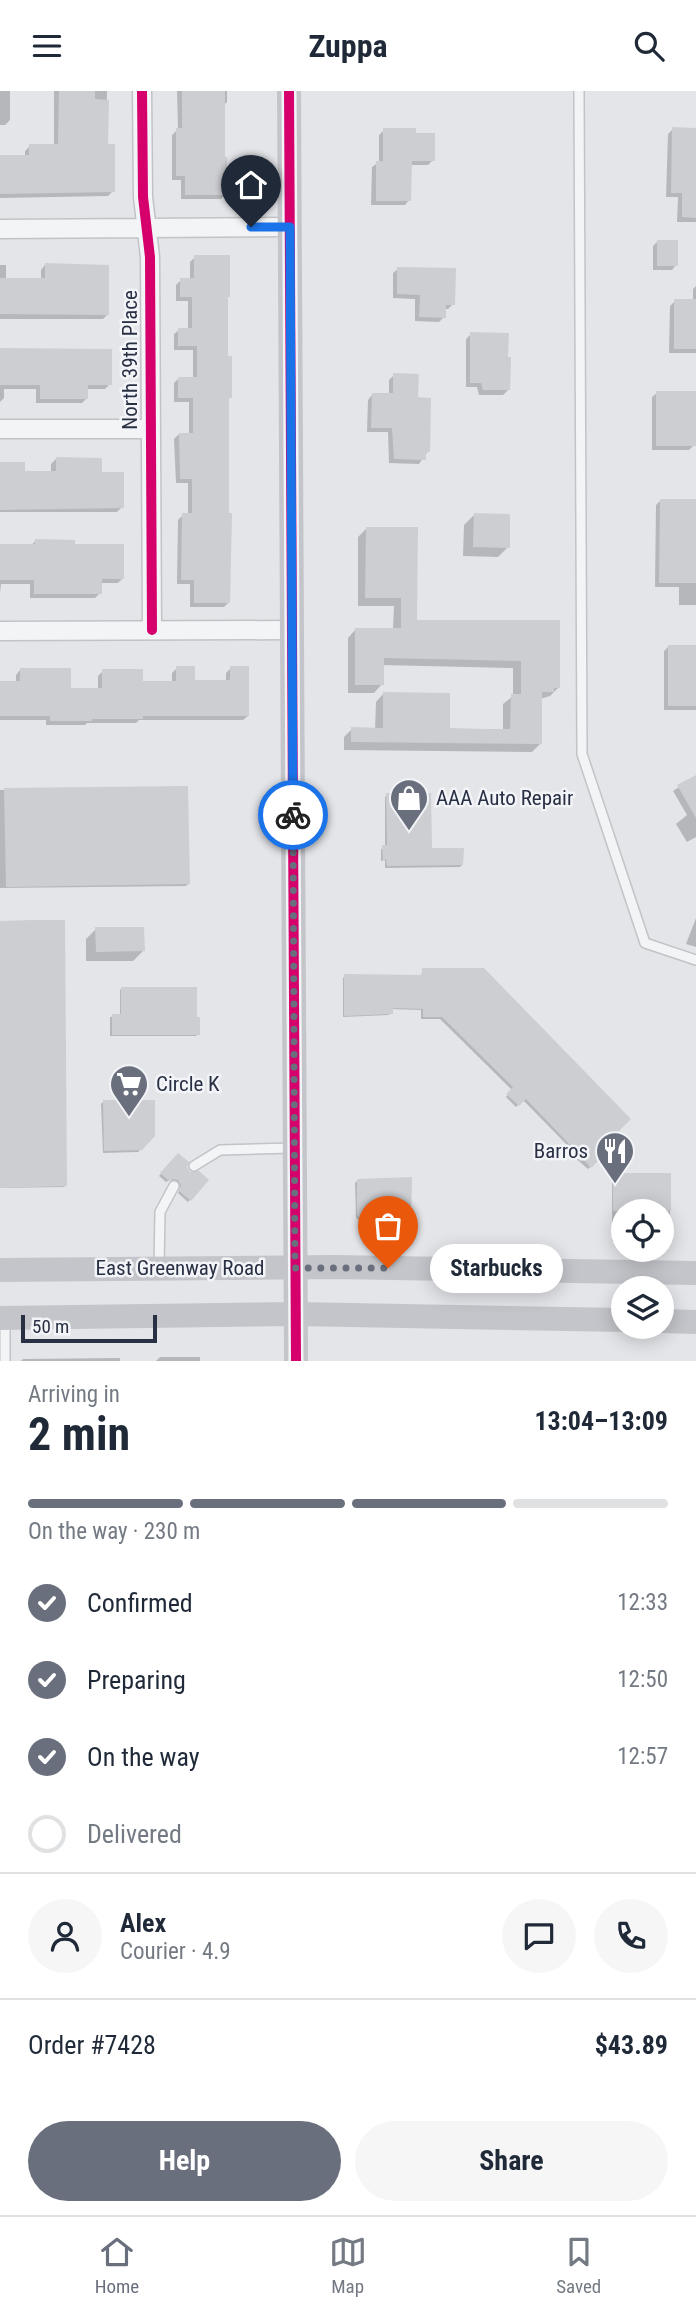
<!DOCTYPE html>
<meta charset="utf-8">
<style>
:root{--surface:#fff;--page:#f6f6f7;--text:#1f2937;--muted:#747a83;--line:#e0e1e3;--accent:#6a6f7e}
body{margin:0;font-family:"Roboto Condensed",sans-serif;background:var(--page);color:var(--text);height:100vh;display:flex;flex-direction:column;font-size:26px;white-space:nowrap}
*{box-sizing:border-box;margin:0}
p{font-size:23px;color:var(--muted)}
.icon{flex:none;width:38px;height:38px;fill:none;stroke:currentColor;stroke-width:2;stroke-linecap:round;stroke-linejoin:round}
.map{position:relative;height:1270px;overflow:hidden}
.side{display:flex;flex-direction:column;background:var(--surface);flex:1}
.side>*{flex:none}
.fabs{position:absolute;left:611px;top:1108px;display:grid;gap:14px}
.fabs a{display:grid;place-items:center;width:63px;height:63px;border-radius:50%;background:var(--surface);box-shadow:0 4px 18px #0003;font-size:35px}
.scale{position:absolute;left:21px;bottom:18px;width:136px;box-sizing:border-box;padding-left:7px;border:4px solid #293044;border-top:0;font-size:19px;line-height:24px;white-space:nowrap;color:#293044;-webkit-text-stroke:5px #f2f4f8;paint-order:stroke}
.pin{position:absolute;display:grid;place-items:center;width:60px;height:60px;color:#fff;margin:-72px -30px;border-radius:50% 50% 50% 0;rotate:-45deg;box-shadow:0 0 7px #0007}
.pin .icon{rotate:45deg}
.courier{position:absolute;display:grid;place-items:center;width:70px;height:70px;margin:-35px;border:5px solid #1a73e8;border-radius:50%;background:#fff;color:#222;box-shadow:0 2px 9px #0007}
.bubble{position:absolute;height:49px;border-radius:24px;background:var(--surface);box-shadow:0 4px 18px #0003;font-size:23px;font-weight:700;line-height:49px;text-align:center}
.overview em{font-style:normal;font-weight:700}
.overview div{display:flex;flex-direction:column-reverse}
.overview{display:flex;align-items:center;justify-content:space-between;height:119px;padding:0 28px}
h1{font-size:46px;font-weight:700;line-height:52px}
.bar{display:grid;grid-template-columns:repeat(4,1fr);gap:10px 7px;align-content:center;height:84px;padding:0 28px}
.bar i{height:9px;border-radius:5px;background:var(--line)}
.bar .on{background:var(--accent)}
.bar p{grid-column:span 4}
.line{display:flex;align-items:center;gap:18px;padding:0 28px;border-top:2px solid var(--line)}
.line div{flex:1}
.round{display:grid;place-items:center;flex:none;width:74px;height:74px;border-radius:37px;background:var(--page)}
ol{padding:0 28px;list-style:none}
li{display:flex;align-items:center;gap:21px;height:77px}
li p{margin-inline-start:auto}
li .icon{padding:7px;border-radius:50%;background:var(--accent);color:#fff;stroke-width:4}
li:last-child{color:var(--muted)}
li i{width:38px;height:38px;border:4px solid var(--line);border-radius:50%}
.button{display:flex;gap:14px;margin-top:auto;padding:14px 28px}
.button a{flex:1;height:80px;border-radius:42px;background:var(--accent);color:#fff;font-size:28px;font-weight:700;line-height:80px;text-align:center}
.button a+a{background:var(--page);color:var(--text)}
header{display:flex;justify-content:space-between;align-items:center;height:91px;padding:0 28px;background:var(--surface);font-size:32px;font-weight:700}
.tab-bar{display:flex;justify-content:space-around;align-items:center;height:98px;border-top:2px solid var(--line);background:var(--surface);font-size:19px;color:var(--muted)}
.tab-bar a{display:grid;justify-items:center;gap:4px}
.tab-bar .on{color:var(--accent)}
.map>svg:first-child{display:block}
</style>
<header><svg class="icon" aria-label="menu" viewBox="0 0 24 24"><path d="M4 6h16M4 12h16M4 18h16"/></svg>Zuppa<svg class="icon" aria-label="search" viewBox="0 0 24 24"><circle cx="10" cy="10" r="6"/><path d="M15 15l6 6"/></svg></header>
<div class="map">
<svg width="696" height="1270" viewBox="0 0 696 1270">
<rect width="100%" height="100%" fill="#e4e5e9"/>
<path fill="#0003" d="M0 0H10V29L5 34H0Z
M54 0H107L106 55 113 100 108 105 0 107V66H25V60L30 55H54Z
M177 0H227V11L223 15 226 103 221 108H181V89H172V44L178 38Z
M673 38 696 39V131H677L678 106H666L668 43Z
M384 39 414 44 433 69 428 74H410L409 109 405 114H371L372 76 379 71V44Z
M658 150 676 174 672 179H653V155Z
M195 166 226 266 230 306 227 309 229 511 224 516H190V493H177L178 429 183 424H188V392H176L174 348 179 343H189V311H174V292L179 287H193V259H174V243L179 239H188V210H176V194L181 189H190V171Z
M0 174H6V189H41V179L45 174 108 223 103 228H0Z
M398 178 453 213 448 218H444V226L439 231 415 230V208L393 207V182Z
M696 195V262H669L670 215 675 210H693V198Z
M471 243 508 299 503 304H479L477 296H466V248Z
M0 258 110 293 105 298H87V307L82 312H36V298H4V307L0 311Z
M394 284 417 308 428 360 419 373 389 372 388 341H367L368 309 372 304H389V289Z
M657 302 694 354 689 359H652V306Z
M56 368 100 382 122 416 117 421H0V372L24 382H51V373Z
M660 410H696V514H679V496H655L656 414Z
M474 424 508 456 498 466 463 465 464 434Z
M367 437 416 530 559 531V596L550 605 540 608V653L532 661 344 659V646L352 638H375L376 611 384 602 448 639 503 640V613L513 605V577L382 574V593L374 602H348V547L356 538H393L394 515H358V446Z
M35 450 74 454 122 488 118 492H100V502L95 507H30V493H1L0 502V455H31Z
M669 555H696V619H664V560Z
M177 577 193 591H226V582L231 577 248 625 243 629H139L136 632H87L85 634H46V629H0V592H16V584L20 579 69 599H98V585L103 580 141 591H172V582Z
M696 685V746L687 751 676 733 687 724 673 700Z
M186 696 188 793 186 795 0 797V699Z
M387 704 430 759 462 774 460 776 385 777V769L381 770V758L385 756V706Z
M696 827V856L686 853Z
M0 831 66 1094 64 1096 0 1097Z
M96 838 143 860 133 870H86V848Z
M423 878 614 1053 588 1078 568 1061 571 1058 523 1009 516 1016 506 1006 512 999 440 928H421V919L391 918 389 924 343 926V887L345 885H421Z
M122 897 198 943 196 945H110V926L120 924V899Z
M103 1011 154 1045 138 1061 103 1062 101 1013Z
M178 1064 189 1083 207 1089 188 1111 178 1102 180 1097 176 1091 170 1089 166 1091 159 1085Z
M614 1084H670V1140L668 1142H662V1120H623V1150H612V1085Z
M357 1090 409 1128 401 1136 364 1135 356 1126 355 1092Z
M160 1266H200V1270H156Z
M120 1267V1270H21L23 1268Z"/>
<path fill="#ccced2" d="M59 0H95V8L109 9 108 53H115V101L0 103V64H29V53H58Z
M182 0H225V66H227V104H185V85H176V37H182Z
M672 36 696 37V127L682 126V102H671Z
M383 37H416V42H435V70H412L411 110H376V70H383Z
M657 149H678V175H657Z
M194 164H230V206H228V265H232V307H229V422H232L230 512H194V489H181L182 422H192V388H180L179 342H193V307H178V286H197V255H178V237H192V206H180V187H194Z
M45 172 109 174V224L0 223V187H45Z
M397 176 456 177 455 214H446V227L419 226 420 204 397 203Z
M674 208H696V258H674Z
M470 241 509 242 508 266H511L510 299H483L481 292H470Z
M0 257 112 258V294H88V308H40V294H0Z
M393 282 419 283 418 306 431 307 430 361H426V369L394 368 392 337H371L372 302H393Z
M656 300H696V355H656Z
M56 366 102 367V381H124V417L0 419V371H25V380H56Z
M660 408H696V492H659Z
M474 422 510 423V457L473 456Z
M366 436H418L417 529H560V597H554V601H542V653L351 651V636L383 637V601L450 602V637L485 638H510L511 603H521V570L384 567V594H355V537H401V507H365Z
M35 448 75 449V453H124V488H102V503H34V489H0V453H35Z
M668 554H696V615H668Z
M176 575H195V589H230V575H249V625H143V628H92V630H50V625H0V590H20V577H71V597H102V578H143V590H176Z
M696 684V727L677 694Z
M188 695 190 793 6 796 4 697Z
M386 702H431L432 757H464L463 774 387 775 386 768 383 769 382 754H387Z
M32 829H65L67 1095 0 1097V830Z
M95 836H144L145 860 96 861Z
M422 877H484L631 1028 611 1048 616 1053 591 1077 583 1068 581 1071 569 1058 571 1055 526 1008 519 1015 506 1003 513 996 442 926H423V918L393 917V923L344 925V883L422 884Z
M121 896H197V926H200V944H112V923H121Z
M103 1009H155V1045L142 1059 104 1060Z
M178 1062 189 1071 187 1076 190 1081 199 1080 209 1089 191 1110 179 1100 181 1094 178 1089 173 1088 169 1090 160 1082Z
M613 1082H671V1120H613Z
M412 1086 411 1129 405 1135 366 1134 357 1124V1088Z"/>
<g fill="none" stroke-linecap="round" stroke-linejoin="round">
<defs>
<path id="service" d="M579 0 582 663 645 852 696 869
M194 1075 220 1059 292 1057
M159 1175 160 1121 174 1095
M5 1230V1270"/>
<path id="minor" d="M142 0 143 106 150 166 152 539
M0 138 290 136
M0 338H149
M0 540 292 539"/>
</defs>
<use href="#service" stroke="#c2c3c7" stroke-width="12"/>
<use href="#minor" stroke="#c2c3c7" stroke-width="21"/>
<use href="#service" stroke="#f3f4f6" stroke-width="9"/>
<use href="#minor" stroke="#f3f4f6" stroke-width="18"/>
<path stroke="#c4c5ca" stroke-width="24" d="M289 0 296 1270
M0 1179 334 1176 696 1182
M0 1227 296 1223 623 1229
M662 1230 696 1231"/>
<defs>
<path id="cycleway" d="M142 0 143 106 150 166 152 539
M289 0 296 1270"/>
</defs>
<use href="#cycleway" stroke="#f2f4f8" stroke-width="15"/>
<use href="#cycleway" stroke="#d6006c" stroke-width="10"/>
</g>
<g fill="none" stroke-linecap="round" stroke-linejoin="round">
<path stroke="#6a6f7e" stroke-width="7" stroke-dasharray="0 12.6" d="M293 724 295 1177H388"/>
<path stroke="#1a73e8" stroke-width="9" d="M251 136H290L293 724"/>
</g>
<defs>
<symbol id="shop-pin" viewBox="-11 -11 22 30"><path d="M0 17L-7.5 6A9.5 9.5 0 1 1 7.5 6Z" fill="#6a6f7e" stroke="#f2f4f8"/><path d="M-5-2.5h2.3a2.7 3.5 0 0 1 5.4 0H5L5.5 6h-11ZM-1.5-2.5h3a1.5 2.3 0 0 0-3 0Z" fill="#fff"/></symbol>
<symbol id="supermarket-pin" viewBox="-11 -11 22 30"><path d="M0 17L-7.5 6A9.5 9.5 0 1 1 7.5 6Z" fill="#6a6f7e" stroke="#f2f4f8"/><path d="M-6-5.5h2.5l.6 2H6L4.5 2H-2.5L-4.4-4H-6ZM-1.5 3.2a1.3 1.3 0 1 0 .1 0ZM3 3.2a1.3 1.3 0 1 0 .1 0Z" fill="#fff"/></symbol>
<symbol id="restaurant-pin" viewBox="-11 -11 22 30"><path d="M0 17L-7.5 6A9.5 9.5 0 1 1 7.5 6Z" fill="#6a6f7e" stroke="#f2f4f8"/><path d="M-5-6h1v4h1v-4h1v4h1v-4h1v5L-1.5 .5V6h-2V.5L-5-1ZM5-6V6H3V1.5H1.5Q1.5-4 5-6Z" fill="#fff"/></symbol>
</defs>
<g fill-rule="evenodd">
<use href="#shop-pin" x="387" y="685" width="44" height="60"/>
<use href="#supermarket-pin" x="107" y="971" width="44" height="60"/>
<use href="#restaurant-pin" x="593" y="1038" width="44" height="60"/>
</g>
<g text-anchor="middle" stroke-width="5" stroke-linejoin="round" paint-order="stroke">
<g font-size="21" fill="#293044" stroke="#f2f4f8">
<text transform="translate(130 269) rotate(-90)" y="7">North 39th Place</text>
<text x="180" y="1184">East Greenway Road</text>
</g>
<g font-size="21" fill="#293044" stroke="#f2f4f8" text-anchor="start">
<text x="436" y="714">AAA Auto Repair</text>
<text x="156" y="1000">Circle K</text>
<text x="588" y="1067" text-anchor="end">Barros</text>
</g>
</g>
</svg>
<div class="fabs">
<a><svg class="icon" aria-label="locate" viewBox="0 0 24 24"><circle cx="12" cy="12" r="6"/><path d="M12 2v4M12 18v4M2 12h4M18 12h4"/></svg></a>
<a><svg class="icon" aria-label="layers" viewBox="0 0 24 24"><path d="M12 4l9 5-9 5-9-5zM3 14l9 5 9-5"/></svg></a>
</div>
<div class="scale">50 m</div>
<div class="pin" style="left:388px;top:1177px;background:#ea580c"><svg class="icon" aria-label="bag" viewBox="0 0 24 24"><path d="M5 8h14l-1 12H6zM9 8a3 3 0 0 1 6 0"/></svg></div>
<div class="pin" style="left:251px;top:136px;background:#1f2937"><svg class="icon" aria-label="home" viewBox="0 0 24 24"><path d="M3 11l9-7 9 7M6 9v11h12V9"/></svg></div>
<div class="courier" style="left:293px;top:724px"><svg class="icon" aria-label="bike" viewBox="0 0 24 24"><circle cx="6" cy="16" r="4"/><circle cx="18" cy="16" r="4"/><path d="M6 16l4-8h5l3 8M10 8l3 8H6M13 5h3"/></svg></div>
<div class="bubble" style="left:430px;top:1153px;width:133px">Starbucks</div>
</div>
<section class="side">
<div class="overview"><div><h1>2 min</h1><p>Arriving in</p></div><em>13:04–13:09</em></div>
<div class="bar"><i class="on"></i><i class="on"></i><i class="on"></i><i></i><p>On the way · 230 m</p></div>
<ol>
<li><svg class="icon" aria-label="check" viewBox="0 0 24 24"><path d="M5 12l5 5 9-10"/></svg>Confirmed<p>12:33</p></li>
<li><svg class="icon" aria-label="check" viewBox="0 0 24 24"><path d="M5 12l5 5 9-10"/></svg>Preparing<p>12:50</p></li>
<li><svg class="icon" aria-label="check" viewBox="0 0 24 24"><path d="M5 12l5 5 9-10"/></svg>On the way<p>12:57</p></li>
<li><i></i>Delivered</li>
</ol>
<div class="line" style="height:126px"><a class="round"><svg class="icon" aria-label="person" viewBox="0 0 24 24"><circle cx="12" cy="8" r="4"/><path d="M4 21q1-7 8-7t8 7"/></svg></a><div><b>Alex</b><p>Courier · 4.9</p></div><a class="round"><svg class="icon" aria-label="chat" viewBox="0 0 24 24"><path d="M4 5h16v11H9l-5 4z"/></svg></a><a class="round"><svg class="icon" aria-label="phone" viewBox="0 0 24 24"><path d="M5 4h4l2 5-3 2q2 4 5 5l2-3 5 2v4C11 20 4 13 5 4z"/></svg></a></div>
<div class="line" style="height:91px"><div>Order #7428</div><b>$43.89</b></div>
<div class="button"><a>Help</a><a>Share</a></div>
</section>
<nav class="tab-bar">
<a class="on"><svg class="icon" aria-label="home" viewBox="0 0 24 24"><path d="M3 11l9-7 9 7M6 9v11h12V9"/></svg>Home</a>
<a><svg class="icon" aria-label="map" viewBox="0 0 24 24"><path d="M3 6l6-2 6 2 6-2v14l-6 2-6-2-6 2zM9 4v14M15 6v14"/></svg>Map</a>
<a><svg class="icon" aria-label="saved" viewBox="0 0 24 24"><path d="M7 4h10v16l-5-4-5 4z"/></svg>Saved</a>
</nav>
